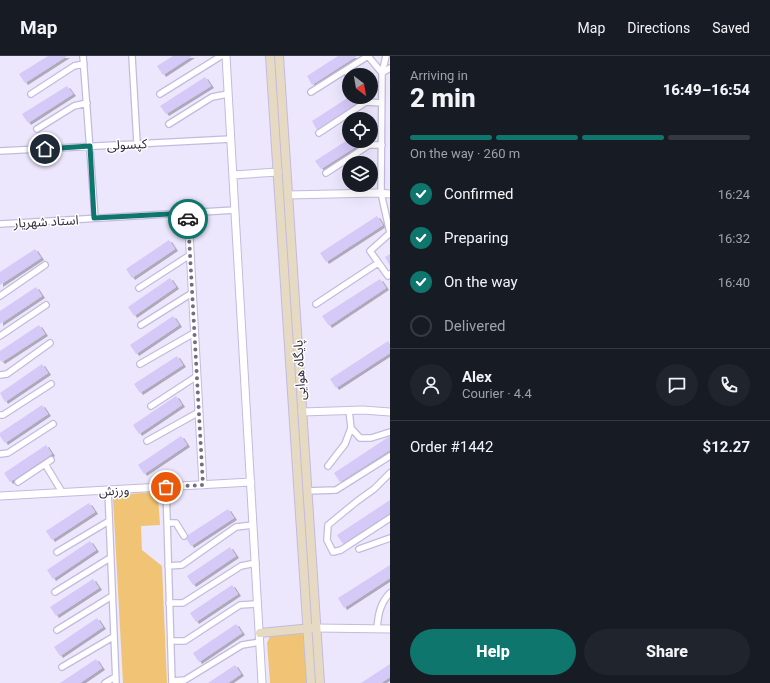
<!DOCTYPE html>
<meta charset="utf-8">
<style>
:root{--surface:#171b24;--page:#20242c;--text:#f1f3f6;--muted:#9ea1a6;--line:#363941;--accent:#0f766e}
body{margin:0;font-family:Roboto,"Noto Sans Arabic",sans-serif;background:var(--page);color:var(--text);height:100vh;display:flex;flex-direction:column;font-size:15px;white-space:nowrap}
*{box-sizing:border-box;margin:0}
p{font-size:13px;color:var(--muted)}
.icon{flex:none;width:22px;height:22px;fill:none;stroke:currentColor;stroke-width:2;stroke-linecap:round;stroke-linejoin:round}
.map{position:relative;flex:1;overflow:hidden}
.sheet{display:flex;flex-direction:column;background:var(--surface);width:380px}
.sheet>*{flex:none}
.needle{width:26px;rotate:149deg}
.tools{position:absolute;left:342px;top:12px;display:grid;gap:8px}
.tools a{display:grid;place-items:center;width:36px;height:36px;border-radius:50%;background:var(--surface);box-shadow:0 4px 16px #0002;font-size:20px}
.pin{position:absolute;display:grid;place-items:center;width:34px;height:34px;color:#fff;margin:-17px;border:2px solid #fff;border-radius:50%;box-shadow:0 1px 4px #0007}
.courier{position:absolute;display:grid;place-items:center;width:40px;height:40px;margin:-20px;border:3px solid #0f766e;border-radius:50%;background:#fff;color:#222;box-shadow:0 1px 5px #0007}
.overview em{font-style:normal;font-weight:800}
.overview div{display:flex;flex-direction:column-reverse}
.overview{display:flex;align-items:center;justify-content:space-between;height:68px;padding:0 20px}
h1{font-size:26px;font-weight:800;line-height:30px}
.bar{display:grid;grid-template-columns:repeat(4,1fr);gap:6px 4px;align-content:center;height:48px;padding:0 20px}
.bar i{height:5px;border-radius:3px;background:var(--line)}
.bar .on{background:var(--accent)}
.bar p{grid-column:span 4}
.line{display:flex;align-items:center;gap:10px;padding:0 20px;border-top:1px solid var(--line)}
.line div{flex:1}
.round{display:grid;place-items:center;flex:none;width:42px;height:42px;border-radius:21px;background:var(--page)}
ol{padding:0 20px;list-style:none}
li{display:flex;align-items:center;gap:12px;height:44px}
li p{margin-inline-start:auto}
li .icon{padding:4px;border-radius:50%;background:var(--accent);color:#fff;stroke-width:4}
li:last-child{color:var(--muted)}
li i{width:22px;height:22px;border:2px solid var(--line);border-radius:50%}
.action{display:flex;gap:8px;margin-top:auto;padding:8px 20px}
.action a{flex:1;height:46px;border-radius:24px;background:var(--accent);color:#fff;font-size:16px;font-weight:800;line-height:46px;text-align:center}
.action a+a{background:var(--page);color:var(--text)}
header{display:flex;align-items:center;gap:24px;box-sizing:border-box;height:56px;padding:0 20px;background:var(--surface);border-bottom:1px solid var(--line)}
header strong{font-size:19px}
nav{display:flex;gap:22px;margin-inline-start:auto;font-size:14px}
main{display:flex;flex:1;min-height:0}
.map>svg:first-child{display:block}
</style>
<header>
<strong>Map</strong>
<nav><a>Map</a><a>Directions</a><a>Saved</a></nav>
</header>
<main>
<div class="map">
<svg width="390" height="627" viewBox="0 0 390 627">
<defs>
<filter id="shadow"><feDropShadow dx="3" dy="2" stdDeviation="0" flood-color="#0004"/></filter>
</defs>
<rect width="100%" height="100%" fill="#ece7fd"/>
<path fill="#f0c474" d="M154 436 158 440 160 469 141 470 142 494 162 510 167 627H123L113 443 116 439Z
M300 577 305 580 308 627H270L267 587 270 580Z"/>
<path fill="#d5c9f8" filter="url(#shadow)" d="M48 0H67L25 27 19 18Z
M173 0H192L163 19 157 10Z
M338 0H357L312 29 307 20Z
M205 21 211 30 166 58 160 50Z
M67 30 73 38 28 67 22 58Z
M349 41H360L362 45 317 74 312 65Z
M349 83V85H365L321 113 315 105Z
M377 160 383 169 326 206 320 197Z
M169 184 175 193 132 222 126 213Z
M35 193 41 202 0 229V216Z
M390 198V210L385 201Z
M170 222 176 231 134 260 128 251Z
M380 223 386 232 329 270 322 260Z
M36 231 42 240 0 268V255Z
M173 260 179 269 136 298 130 289Z
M39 269 45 278 2 306 0 304V295Z
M388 285 390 289V297L336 332 330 323Z
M177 300 183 309 140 337 134 328Z
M42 308 48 317 5 346 0 337Z
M176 340 182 349 139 378 133 369Z
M42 349 48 358 5 387 0 380V377Z
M181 380 187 389 144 418 138 409Z
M390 380V394L340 426 334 417Z
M46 389 52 398 10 426 4 417Z
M390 444V457L343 488 337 479Z
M89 447 95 456 52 484 46 475Z
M228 453 234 462 191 490 185 481Z
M90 485 96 494 53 523 47 514Z
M230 491 236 500 193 529 187 520Z
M390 509V522L344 552 338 542Z
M93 523 99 532 56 560 50 551Z
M232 529 238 538 196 566 190 557Z
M97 562 103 571 60 600 54 591Z
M236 568 242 577 199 606 193 597Z
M96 603 102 612 80 627H60Z
M390 608V621L381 627H361Z
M235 609 241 618 228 627H208Z"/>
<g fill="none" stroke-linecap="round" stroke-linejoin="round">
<defs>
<path id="minor" d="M83 0 95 162
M132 0 137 87
M390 12 382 17 381 137 390 177 370 195 388 220 390 218
M346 14 349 19
M311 36 368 0 382 17 386 0
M31 38 74 10 84 8
M160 38 221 0
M169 68 212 41 228 38
M37 73 74 50 87 47
M319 77 366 46 382 47
M0 95 231 83
M326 117 369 89H382
M0 168 235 154
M139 232 190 199
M0 240 45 209
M316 248 378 207
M141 269 192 237
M0 280 46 249
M140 308 194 277
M0 319 7 318 50 287
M151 350 197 320
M0 359H3L51 328
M351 372 360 382H371L390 376
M147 385 199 356
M0 398 8 397 53 368
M45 408 62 436
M328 410 345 388 351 372 349 354
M390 417 374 433 356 446 328 469 327 484 333 496 341 494 390 462
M18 426 51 404
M166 431 172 627
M108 434 116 627
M307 435 336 434 390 400
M167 467H176L184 480
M359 493 390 482
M57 496 109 465
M168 510 182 509 236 471 253 469
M55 536 110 502
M169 547H183L241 510 256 507
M377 573C378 559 380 547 390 537
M57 574 112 540
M171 585H185L240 549 258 548
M62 611 113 581
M172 625 185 624 242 589 260 586
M105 627 115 621"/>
<path id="tertiary" d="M226 0 262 627
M233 119 278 116
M288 139 377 137 390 138
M188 157 203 429
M302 356 363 354 390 356
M0 440 251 426
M317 572 390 573"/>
<path id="secondary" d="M270 0 311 627
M279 0 320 627
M260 577 312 572"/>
</defs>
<use href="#minor" stroke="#c3bbde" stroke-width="8"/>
<use href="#tertiary" stroke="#c3bbde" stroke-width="9"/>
<use href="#secondary" stroke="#c3bbde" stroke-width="10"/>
<use href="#minor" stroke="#fff" stroke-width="5.5"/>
<use href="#tertiary" stroke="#fff" stroke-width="7"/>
<use href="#secondary" stroke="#e7dac3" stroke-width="8"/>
</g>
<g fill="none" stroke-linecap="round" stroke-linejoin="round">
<path stroke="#726e7f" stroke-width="4" stroke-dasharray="0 7.2" d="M166 431 203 429 188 163"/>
<path stroke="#0f766e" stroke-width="5" d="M45 93 90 90 94 162 188 157V163"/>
</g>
<g text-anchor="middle" stroke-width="3" stroke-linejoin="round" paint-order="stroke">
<g font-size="13" fill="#312d3b" stroke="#fff">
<text transform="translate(127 88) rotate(-3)" y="5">کپسولی</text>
<text transform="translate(46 165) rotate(-3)" y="5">استاد شهریار</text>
<text transform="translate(299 314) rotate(-93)" y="5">پایگاه هوایی</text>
<text transform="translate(114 434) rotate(-3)" y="5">ورزش</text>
</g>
</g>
</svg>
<div class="tools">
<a><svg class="needle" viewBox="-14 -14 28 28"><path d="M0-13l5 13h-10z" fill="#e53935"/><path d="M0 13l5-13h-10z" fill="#9ea1a6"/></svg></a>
<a><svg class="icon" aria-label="locate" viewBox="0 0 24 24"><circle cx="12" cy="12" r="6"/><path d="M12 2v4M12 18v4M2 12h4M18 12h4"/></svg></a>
<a><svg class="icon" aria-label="layers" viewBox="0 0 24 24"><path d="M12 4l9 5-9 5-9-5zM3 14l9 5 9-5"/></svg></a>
</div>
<div class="pin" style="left:166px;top:431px;background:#ea580c"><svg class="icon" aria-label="bag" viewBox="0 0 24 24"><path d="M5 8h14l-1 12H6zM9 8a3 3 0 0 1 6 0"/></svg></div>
<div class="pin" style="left:45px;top:93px;background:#1f2937"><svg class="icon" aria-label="home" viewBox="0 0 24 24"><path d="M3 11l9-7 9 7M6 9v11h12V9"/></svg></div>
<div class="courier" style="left:188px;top:163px"><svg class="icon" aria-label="car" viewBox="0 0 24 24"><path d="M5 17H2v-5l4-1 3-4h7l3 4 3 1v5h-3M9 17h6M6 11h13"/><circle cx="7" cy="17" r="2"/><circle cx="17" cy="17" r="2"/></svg></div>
</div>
<section class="sheet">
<div class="overview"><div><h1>2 min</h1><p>Arriving in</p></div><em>16:49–16:54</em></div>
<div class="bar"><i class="on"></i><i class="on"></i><i class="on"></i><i></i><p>On the way · 260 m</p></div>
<ol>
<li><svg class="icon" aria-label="check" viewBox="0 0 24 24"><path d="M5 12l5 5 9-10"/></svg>Confirmed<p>16:24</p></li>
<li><svg class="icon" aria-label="check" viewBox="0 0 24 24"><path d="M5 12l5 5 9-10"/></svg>Preparing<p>16:32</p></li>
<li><svg class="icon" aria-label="check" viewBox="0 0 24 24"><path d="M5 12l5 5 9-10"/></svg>On the way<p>16:40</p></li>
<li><i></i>Delivered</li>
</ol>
<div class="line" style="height:72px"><a class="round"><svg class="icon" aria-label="person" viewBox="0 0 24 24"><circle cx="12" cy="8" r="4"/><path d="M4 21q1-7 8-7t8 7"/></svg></a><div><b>Alex</b><p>Courier · 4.4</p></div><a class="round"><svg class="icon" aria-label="chat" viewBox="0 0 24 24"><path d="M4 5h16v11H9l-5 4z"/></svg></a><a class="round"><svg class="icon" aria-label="phone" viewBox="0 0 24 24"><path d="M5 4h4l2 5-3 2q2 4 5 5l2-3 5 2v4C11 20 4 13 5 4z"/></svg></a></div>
<div class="line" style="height:52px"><div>Order #1442</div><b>$12.27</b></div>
<div class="action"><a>Help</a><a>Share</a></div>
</section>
</main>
